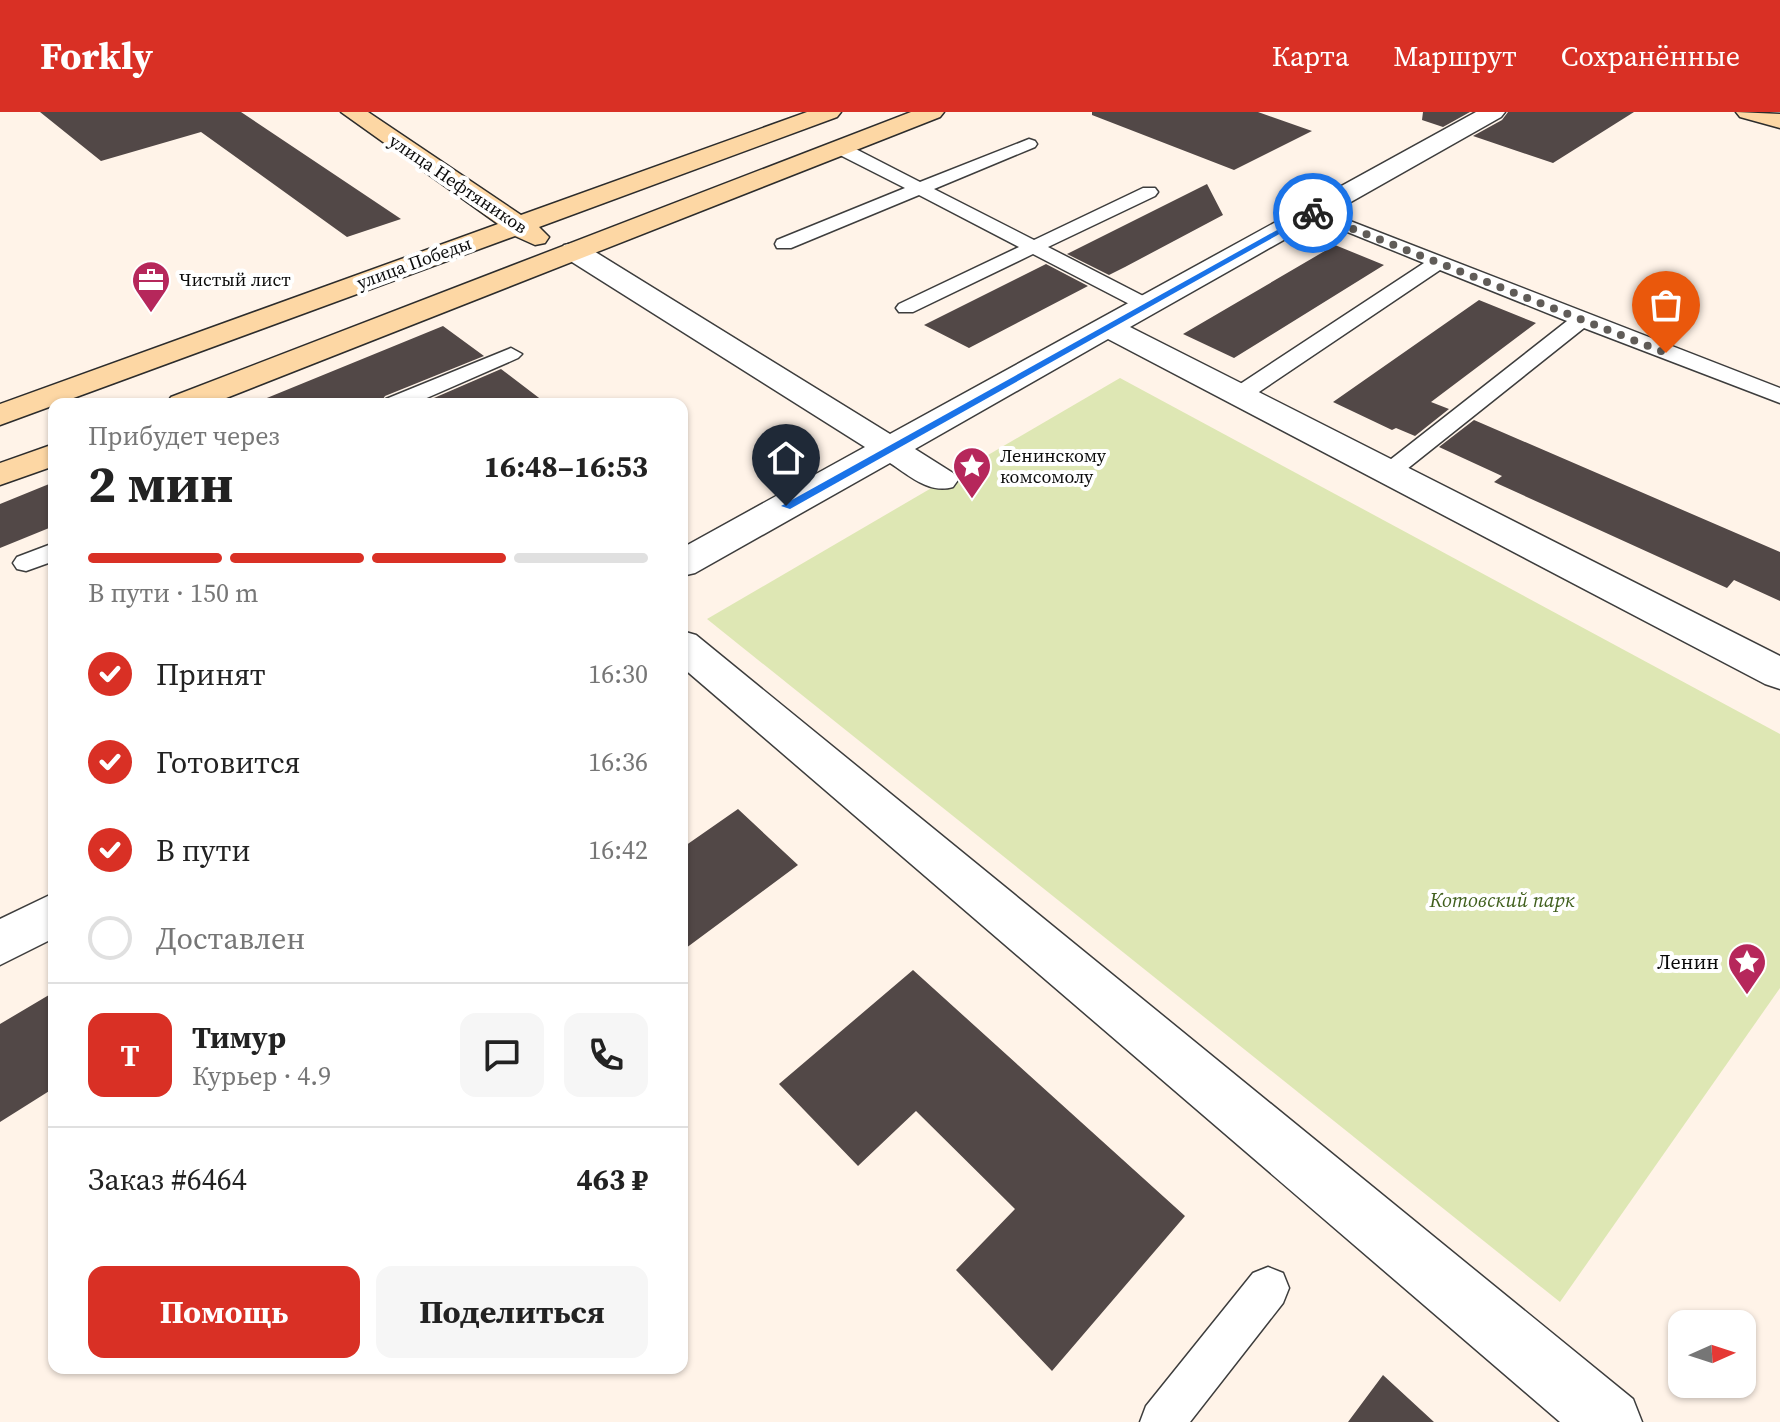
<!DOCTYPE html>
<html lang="ru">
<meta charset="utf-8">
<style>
:root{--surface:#fff;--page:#f6f6f6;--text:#222;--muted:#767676;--line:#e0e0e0;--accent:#d93025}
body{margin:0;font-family:"Source Serif 4",serif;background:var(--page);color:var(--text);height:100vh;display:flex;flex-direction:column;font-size:30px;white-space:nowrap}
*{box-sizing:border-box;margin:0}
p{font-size:26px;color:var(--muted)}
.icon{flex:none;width:44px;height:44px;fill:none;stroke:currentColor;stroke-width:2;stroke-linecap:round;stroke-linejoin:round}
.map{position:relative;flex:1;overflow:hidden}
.sheet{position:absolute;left:48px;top:286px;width:640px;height:976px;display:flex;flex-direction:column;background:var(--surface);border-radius:16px;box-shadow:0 2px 6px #0004}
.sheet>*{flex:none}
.needle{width:52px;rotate:87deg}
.controls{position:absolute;left:1668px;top:1198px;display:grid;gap:16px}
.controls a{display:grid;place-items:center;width:88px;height:88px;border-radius:16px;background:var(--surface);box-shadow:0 2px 6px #0004;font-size:40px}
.pin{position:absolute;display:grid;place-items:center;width:68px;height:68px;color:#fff;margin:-82px -34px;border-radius:50% 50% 50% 0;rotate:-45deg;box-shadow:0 0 8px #0007}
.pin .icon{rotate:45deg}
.courier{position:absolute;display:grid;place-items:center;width:80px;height:80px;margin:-40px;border:6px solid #1a73e8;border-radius:50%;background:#fff;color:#222;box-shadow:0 2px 10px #0007}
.overview em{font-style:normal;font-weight:700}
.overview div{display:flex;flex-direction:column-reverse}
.overview{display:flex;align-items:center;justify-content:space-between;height:136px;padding:0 40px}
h1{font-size:52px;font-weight:700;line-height:60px}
.bar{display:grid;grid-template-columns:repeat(4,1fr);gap:12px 8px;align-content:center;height:96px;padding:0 40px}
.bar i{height:10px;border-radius:6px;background:var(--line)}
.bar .selected{background:var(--accent)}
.bar p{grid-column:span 4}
.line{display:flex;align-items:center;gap:20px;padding:0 40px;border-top:2px solid var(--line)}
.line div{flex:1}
.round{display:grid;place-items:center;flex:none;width:84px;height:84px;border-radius:16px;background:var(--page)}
ol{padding:0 40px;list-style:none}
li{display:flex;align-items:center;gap:24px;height:88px}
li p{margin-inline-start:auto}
li .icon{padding:8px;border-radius:50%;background:var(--accent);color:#fff;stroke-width:4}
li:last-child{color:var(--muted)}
li i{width:44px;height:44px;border:4px solid var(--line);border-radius:50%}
.button{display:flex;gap:16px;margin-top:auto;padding:16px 40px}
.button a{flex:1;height:92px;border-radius:16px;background:var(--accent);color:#fff;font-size:32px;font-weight:700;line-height:92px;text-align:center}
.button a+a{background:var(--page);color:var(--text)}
header{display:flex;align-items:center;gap:48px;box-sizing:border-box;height:112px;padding:0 40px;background:var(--accent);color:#fff}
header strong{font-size:38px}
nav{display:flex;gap:44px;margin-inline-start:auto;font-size:28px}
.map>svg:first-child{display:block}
</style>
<header>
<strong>Forkly</strong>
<nav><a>Карта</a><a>Маршрут</a><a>Сохранённые</a></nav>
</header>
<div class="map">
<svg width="1780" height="1310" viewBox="0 0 1780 1310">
<rect width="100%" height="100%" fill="#fff3e8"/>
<path fill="#dee7b4" d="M1120 266 1780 622V876L1560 1190 707 507Z"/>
<path fill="#524847" d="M40 0H241L401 107 347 125 201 20 101 49Z
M1092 0H1258L1312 19 1234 58 1092 3Z
M1423 0H1470L1443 15 1422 8Z
M1508 0H1634L1553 51 1473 24 1502 8Z
M1207 72 1223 103 1125 155 1109 163 1067 142Z
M1335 133 1384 153 1234 246 1183 222Z
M1046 152 1088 174 969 236 924 213Z
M1479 188 1536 211 1431 290 1449 297 1415 324 1396 316 1392 318 1333 290Z
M443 214 484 244 385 284 380 292H252Z
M501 257 547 292H420Z
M1474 308 1780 440V489L1734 468 1727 476 1494 370 1502 364 1439 335Z
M54 370V414L0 436V392Z
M738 697 798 753 682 839V736Z
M913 858 1185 1104 1052 1259 956 1158 1015 1097 916 999 858 1054 779 972Z
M54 880V976L0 1010V912Z
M1383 1263 1434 1310H1348Z"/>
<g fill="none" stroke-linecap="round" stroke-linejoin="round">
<defs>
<path id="lane" d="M1029 27 1035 29 1037 32 1035 35 934 77 1034 128 1143 76H1155L1158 80 1155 84 1048 135 1153 189 1156 193 1153 197H1139L1033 142 913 200H899L896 196 899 192 1019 135 919 83 791 136H777L775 132 777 128 905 76 834 40 832 36 834 32H846L920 70Z
M1314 95 1780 276V291L1584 216 1397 365H1381L1377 360 1381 355 1567 209 1440 158 1247 288H1231L1228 283 1231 278 1424 151 1308 104 1305 100 1308 96Z
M511 236 522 242 518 246 413 292H383L386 287Z
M54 431V449L26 459 17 457 13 451 17 445Z
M1268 1155 1283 1161 1289 1176 1283 1191 1190 1310H1140L1146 1294 1253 1161Z"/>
<path id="street" d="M1476 0H1505L1501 5 1130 215 1780 544V577L1765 572 1108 227 915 337 953 361 958 368 953 375C929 382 910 364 890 351L695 461 682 464V436L865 335 564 145 560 139 564 133 574 131 584 133 890 322Z
M682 519 696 523 1633 1287 1642 1310H1560L682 555Z
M54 781V826L0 853V807Z"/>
<path id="secondary" d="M341 0H368L521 103 807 0H841L837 5 539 115 549 125 545 131 535 133 515 124 0 313V292L498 112Z
M911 0H944L940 5 211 292H166L171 285Z
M1736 0 1780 2V16L1740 5Z
M54 332V354L0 373V351Z"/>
</defs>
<use href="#lane" stroke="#3d3d3d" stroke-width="3"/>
<use href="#street" stroke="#3d3d3d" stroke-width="3"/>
<use href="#secondary" stroke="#2c2c2c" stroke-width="3"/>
<use href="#lane" fill="#fff" fill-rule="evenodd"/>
<use href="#street" fill="#fff" fill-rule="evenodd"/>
<use href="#secondary" fill="#fdd7a4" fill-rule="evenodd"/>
</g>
<path fill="#1a73e8" d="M1313 98 1315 102 790 397 781 394Z"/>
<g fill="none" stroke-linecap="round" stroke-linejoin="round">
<path stroke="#605c58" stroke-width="8" stroke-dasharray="0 14.4" d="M1313 101 1666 241"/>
</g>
<defs>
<symbol id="office-pin" viewBox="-11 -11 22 30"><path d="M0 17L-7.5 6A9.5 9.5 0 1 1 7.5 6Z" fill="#b6275b" stroke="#fff"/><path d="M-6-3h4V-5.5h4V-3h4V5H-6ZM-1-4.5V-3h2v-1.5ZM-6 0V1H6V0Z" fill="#fff"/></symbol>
<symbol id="sight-pin" viewBox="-11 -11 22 30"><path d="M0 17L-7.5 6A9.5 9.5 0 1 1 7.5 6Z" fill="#b6275b" stroke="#fff"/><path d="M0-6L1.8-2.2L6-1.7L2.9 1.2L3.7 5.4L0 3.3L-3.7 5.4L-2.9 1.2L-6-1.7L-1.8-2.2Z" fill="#fff"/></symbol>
</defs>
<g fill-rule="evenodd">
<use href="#office-pin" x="129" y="146" width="44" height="60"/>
<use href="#sight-pin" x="950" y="332" width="44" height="60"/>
<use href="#sight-pin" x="1725" y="828" width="44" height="60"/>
</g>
<g text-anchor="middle" stroke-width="8" stroke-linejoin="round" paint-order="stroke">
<g font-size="18" fill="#0a0a0a" stroke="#fff">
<text transform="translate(458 72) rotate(34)" y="6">улица Нефтяников</text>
<text transform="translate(414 151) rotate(-20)" y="6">улица Победы</text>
</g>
<g font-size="18" fill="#0a0a0a" stroke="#fff" text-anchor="start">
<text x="179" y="174">Чистый лист</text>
<text x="1000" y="350">Ленинскому<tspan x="1000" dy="21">комсомолу</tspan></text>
</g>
<g font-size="20" font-style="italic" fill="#405f1d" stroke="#fff">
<text x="1502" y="795">Котовский парк</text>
</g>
<g font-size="20" fill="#0a0a0a" stroke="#fff" text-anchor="end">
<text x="1719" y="857">Ленин</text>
</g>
</g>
</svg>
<div class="controls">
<a><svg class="needle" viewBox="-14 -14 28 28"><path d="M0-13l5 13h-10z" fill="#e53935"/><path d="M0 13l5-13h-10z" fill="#767676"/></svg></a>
</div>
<div class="pin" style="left:1666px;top:241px;background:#ea580c"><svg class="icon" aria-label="bag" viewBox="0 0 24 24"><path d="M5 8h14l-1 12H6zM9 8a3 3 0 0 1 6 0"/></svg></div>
<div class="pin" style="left:786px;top:394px;background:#1f2937"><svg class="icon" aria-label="home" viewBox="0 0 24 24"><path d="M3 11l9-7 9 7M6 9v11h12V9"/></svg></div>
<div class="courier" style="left:1313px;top:101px"><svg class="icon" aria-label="bike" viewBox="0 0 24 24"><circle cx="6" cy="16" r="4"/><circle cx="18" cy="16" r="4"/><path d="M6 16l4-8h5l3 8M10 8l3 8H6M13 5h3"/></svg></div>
<section class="sheet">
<div class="overview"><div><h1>2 мин</h1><p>Прибудет через</p></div><em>16:48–16:53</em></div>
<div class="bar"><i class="selected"></i><i class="selected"></i><i class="selected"></i><i></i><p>В пути · 150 m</p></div>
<ol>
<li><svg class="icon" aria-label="check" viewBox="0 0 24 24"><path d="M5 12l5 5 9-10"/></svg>Принят<p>16:30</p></li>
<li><svg class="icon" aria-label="check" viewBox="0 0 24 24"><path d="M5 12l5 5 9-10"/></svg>Готовится<p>16:36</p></li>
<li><svg class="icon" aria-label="check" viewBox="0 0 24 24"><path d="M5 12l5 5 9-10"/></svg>В пути<p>16:42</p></li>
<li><i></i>Доставлен</li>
</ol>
<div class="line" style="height:144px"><b class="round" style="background:var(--accent);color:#fff">Т</b><div><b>Тимур</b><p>Курьер · 4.9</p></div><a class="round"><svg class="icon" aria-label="chat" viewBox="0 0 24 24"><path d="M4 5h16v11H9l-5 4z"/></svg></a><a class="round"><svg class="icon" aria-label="phone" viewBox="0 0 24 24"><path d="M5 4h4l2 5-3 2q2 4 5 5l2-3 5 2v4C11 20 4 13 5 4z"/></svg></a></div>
<div class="line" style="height:104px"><div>Заказ #6464</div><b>463 ₽</b></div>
<div class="button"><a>Помощь</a><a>Поделиться</a></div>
</section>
</div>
